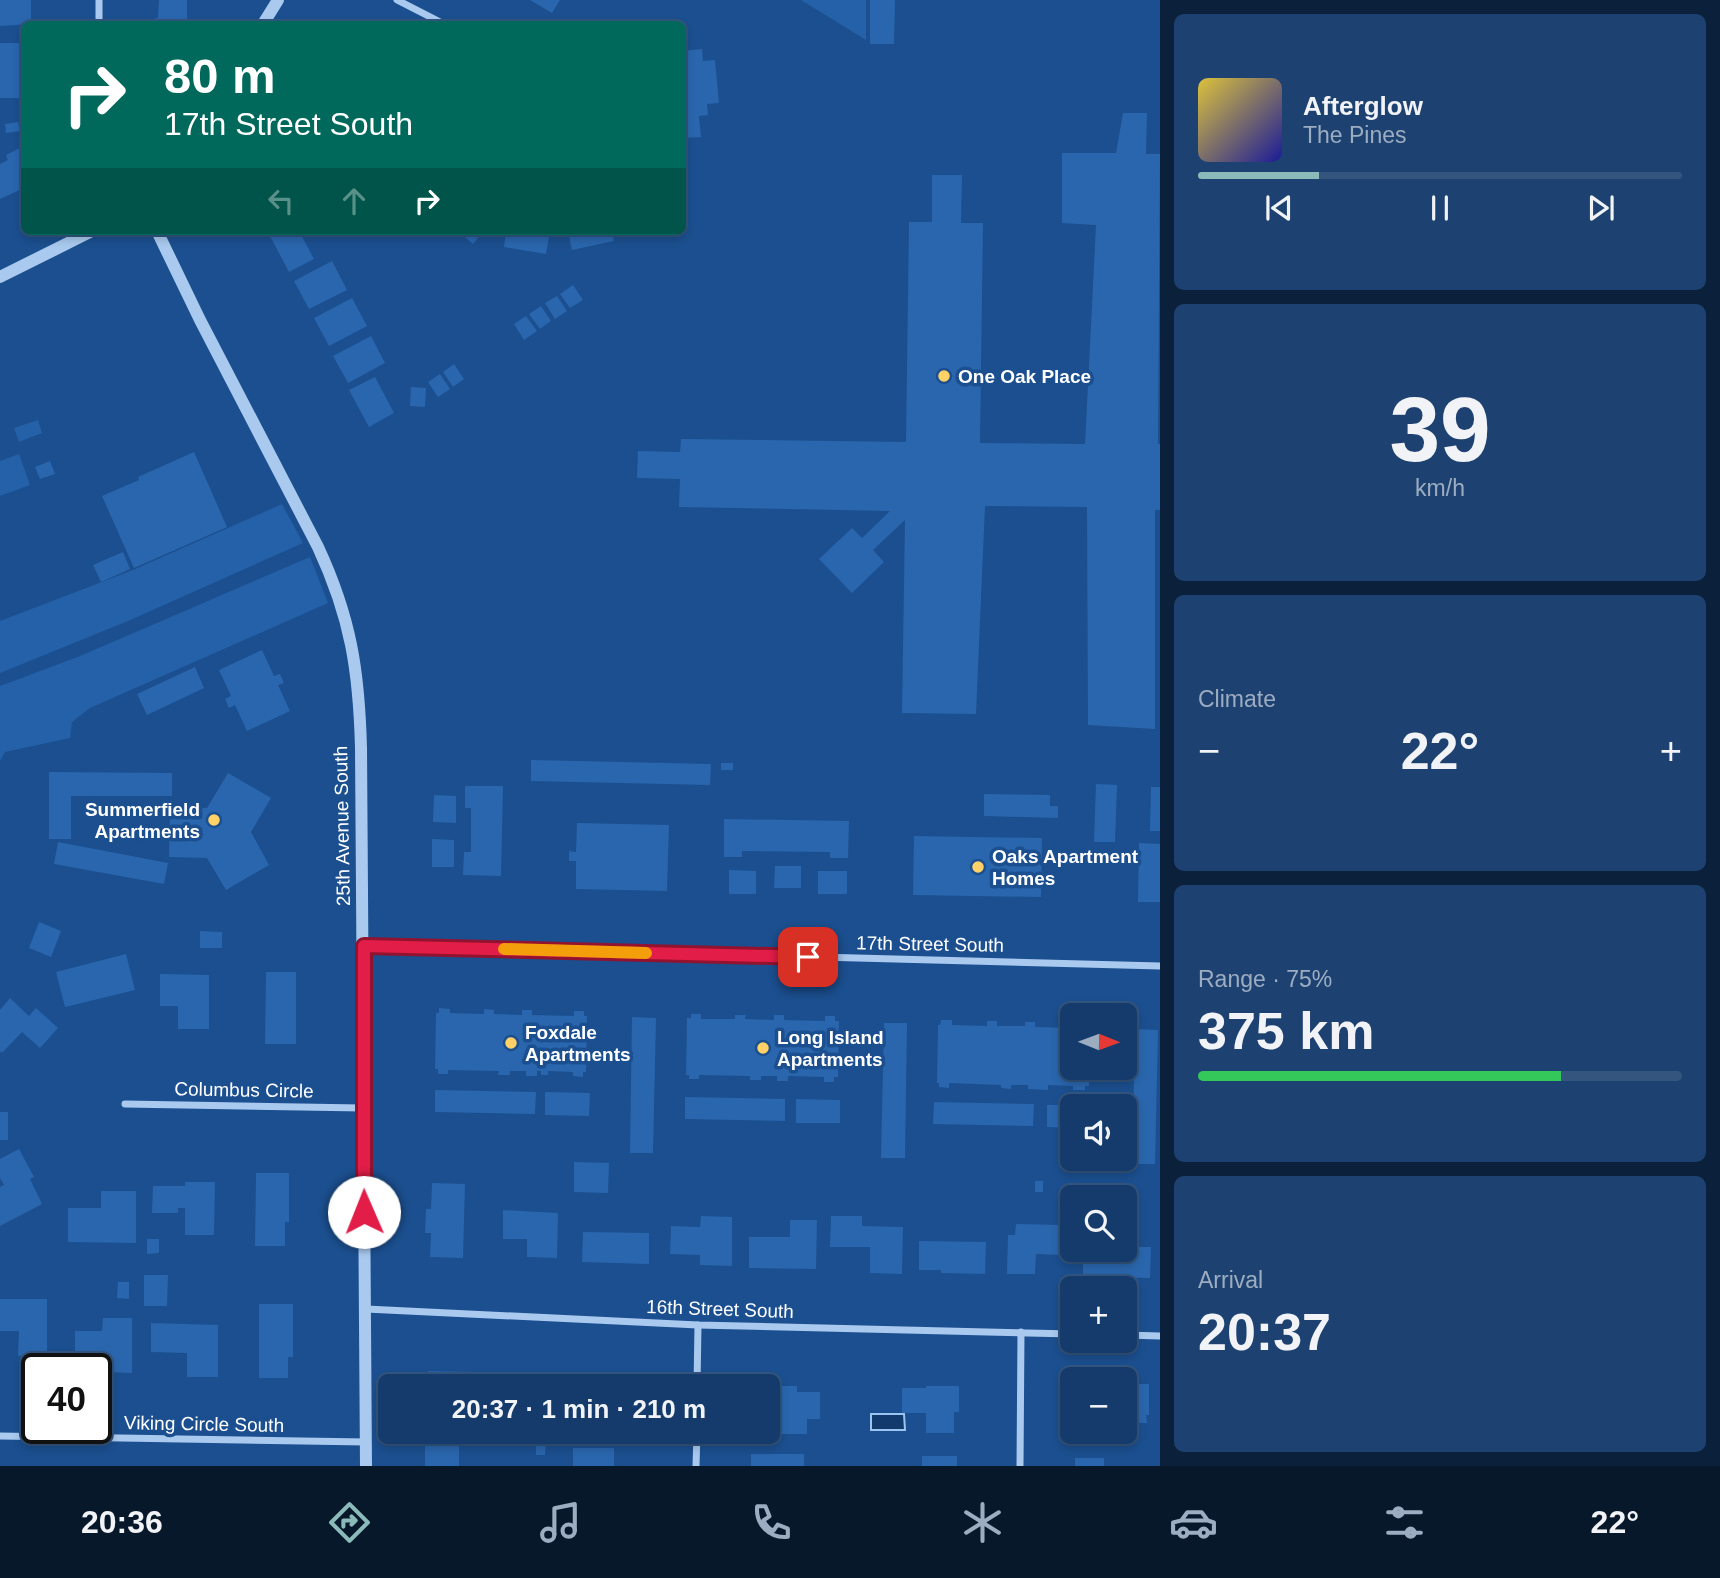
<!DOCTYPE html>
<meta charset="utf-8">
<style>
:root{--surface:#143b6b;--page:#1d4271;--text:#f1f3f6;--muted:#9dadc1;--line:#33557e;--accent:#8bbbb9}
body{margin:0;font-family:Helvetica,sans-serif;background:var(--page);color:var(--text);height:100vh;display:flex;flex-direction:column;font-size:26px;white-space:nowrap}
*{box-sizing:border-box;margin:0}
p{font-size:23px;color:var(--muted)}
.icon{flex:none;width:38px;height:38px;fill:none;stroke:currentColor;stroke-width:2;stroke-linecap:round;stroke-linejoin:round}
.map{position:relative;flex:1;overflow:hidden}
.details{display:flex;flex-direction:column;gap:14px;padding:14px;background:#0b203b;width:560px}
.details>*{flex:none}
.guide{position:absolute;left:21px;top:21px;width:665px;height:214px;border-radius:10px;box-shadow:0 4px 10px #0003,0 0 0 2px var(--line);background:#00695c;color:#fff;overflow:hidden}
.needle{width:46px;rotate:91deg}
.tools{position:absolute;left:1060px;top:1003px;display:grid;gap:14px}
.tools a{display:grid;place-items:center;width:77px;height:77px;border-radius:10px;background:var(--surface);box-shadow:0 4px 10px #0003,0 0 0 2px var(--line);font-size:35px}
.speed{position:absolute;left:21px;top:1353px;display:flex;gap:14px;font-size:35px;font-weight:700;text-align:center}
.speed>*{display:grid;place-content:center;width:91px;height:91px;border-radius:50%;background:var(--surface);box-shadow:0 4px 10px #0003,0 0 0 2px var(--line);line-height:1}
.speed .limit{border:4px solid #111;border-radius:10px;background:#fff;color:#111}
.pin{position:absolute;display:grid;place-items:center;width:60px;height:60px;color:#fff;margin:-30px;border-radius:14px;box-shadow:0 4px 10px #0006}
.me{position:absolute;width:77px;margin:-38px;rotate:359deg;stroke-linejoin:round;filter:drop-shadow(0 0 5px #0008)}
.turn{display:flex;align-items:center;gap:24px;height:147px;padding:0 28px;font-size:32px}
.turn .icon{width:91px;height:91px;stroke-width:2.5}
.turn b{display:block;font-size:49px;line-height:60px}
.lanes{display:flex;align-items:center;height:66px;padding:0 28px;background:#0003;justify-content:center;gap:35px;direction:ltr}
.lanes .off{opacity:.35}
.big{font-size:52px;font-weight:700;line-height:1.1}
.details .widget{flex:1;display:flex;flex-direction:column;justify-content:center;gap:10px;min-width:0;padding:0 24px;border-radius:10px;background:var(--page)}
.details .dial{align-items:center;gap:0}
.dial b{font-size:91px;line-height:1}
.song{display:flex;align-items:center;gap:21px}
.cover{width:84px;height:84px;border-radius:10px;background:linear-gradient(135deg,hsl(50 70% 55%),hsl(240 70% 35%))}
.played{height:7px;border-radius:4px;background:linear-gradient(90deg,var(--accent) 25%,var(--line) 25%)}
.keys{display:flex;justify-content:space-around;direction:ltr}
.heat{display:flex;justify-content:space-between;align-items:center;font-size:38px;direction:ltr}
.charge{height:10px;border-radius:5px;background:linear-gradient(90deg,#34c759 75%,var(--line) 0)}
.trip{position:absolute;left:378px;top:1374px;width:402px;height:70px;border-radius:10px;background:var(--surface);box-shadow:0 4px 10px #0003,0 0 0 2px var(--line);font-weight:700;line-height:70px;text-align:center}
.tab-bar{display:flex;height:112px;justify-content:space-around;align-items:center;background:#08182b;color:var(--muted)}
.tab-bar .icon{width:49px;height:49px}
.tab-bar .active{color:var(--accent)}
.tab-bar b{font-size:32px;color:var(--text)}
main{display:flex;flex:1;min-height:0}
.map>svg:first-child{display:block}
</style>
<main>
<div class="map">
<svg width="1160" height="1466" viewBox="0 0 1160 1466">
<rect width="100%" height="100%" fill="#1b4f8f"/>
<g fill="#2461a8">
<path d="M 801,0 L 866,0 L 866,40 Z"/>
<path d="M 38,420 L 42,433 L 19,442 L 14,428 Z"/>
<path d="M 19,454 L 30,485 L 0,496 L 0,461 Z"/>
<path d="M 282,504 L 303,543 L 128,621 L 0,673 L 0,621 L 133,570 Z"/>
<path d="M 310,557 L 328,603 L 90,708 L 72,722 L 70,738 L 5,752 L 0,761 L 0,686 L 80,656 Z"/>
</g>
<path fill="#123a6d" stroke="#9cc4f0" stroke-width="2" d="M 871,1414 L 904,1414 L 905,1430 L 871,1430 Z"/>
<g fill="#2a66ad">
<path d="M 0,0 L 31,0 L 31,24 L 0,26 Z"/>
<path d="M 159,0 L 187,0 L 187,24 L 155,24 L 155,18 L 158,18 Z"/>
<path d="M 530,0 L 560,0 L 552,13 Z"/>
<path d="M 870,0 L 895,0 L 894,44 L 870,44 Z"/>
<path d="M 0,43 L 24,43 L 22,98 L 0,98 Z"/>
<path d="M 702,49 L 703,61 L 715,60 L 719,103 L 707,104 L 708,115 L 699,116 L 701,137 L 682,138 L 682,51 Z"/>
<path d="M 1123,113 L 1147,113 L 1146,154 L 1160,154 L 1158,444 L 1160,444 L 1160,510 L 1155,510 L 1155,729 L 1088,725 L 1087,507 L 985,506 L 976,714 L 902,713 L 905,520 L 873,550 L 884,562 L 852,593 L 819,559 L 852,528 L 862,538 L 890,511 L 679,507 L 680,479 L 637,478 L 638,451 L 680,452 L 681,439 L 906,442 L 909,222 L 932,222 L 932,175 L 962,175 L 961,223 L 983,223 L 980,443 L 1085,444 L 1096,225 L 1062,223 L 1062,153 L 1116,153 Z"/>
<path d="M 18,122 L 20,131 L 6,133 L 5,124 Z"/>
<path d="M 24,146 L 24,181 L 22,182 L 24,188 L 0,199 L 0,164 L 8,160 L 6,155 Z"/>
<path d="M 279,231 L 299,231 L 314,259 L 289,272 L 270,236 Z"/>
<path d="M 458,231 L 484,231 L 473,244 Z"/>
<path d="M 506,231 L 550,231 L 546,254 L 504,247 Z"/>
<path d="M 568,231 L 612,231 L 614,241 L 572,250 Z"/>
<path d="M 332,261 L 347,290 L 309,309 L 294,281 Z"/>
<path d="M 573,285 L 583,300 L 570,308 L 560,294 Z"/>
<path d="M 557,296 L 567,311 L 555,319 L 545,303 Z"/>
<path d="M 352,298 L 367,326 L 329,346 L 314,318 Z"/>
<path d="M 541,306 L 551,321 L 540,329 L 529,314 Z"/>
<path d="M 526,316 L 537,331 L 524,340 L 514,324 Z"/>
<path d="M 371,336 L 385,363 L 348,383 L 333,356 Z"/>
<path d="M 454,364 L 464,379 L 453,387 L 443,372 Z"/>
<path d="M 440,374 L 450,389 L 438,397 L 428,382 Z"/>
<path d="M 375,377 L 394,413 L 369,427 L 349,390 Z"/>
<path d="M 411,387 L 426,388 L 425,407 L 410,406 Z"/>
<path d="M 194,452 L 227,527 L 134,568 L 102,496 L 139,480 L 138,477 Z"/>
<path d="M 50,461 L 55,474 L 40,479 L 35,467 Z"/>
<path d="M 123,552 L 130,569 L 101,582 L 93,565 Z"/>
<path d="M 262,650 L 274,676 L 280,674 L 284,683 L 278,685 L 290,711 L 247,731 L 235,705 L 229,708 L 225,699 L 231,696 L 219,670 Z"/>
<path d="M 195,667 L 204,688 L 147,715 L 137,694 Z"/>
<path d="M 531,760 L 711,764 L 710,785 L 531,781 Z"/>
<rect x="721" y="763" width="12" height="7"/>
<path d="M 49,772 L 172,773 L 172,796 L 71,796 L 71,839 L 49,839 Z"/>
<path d="M 228,773 L 271,798 L 251,832 L 269,865 L 226,890 L 207,858 L 169,857 L 170,807 L 207,808 Z"/>
<path d="M 1096,784 L 1117,785 L 1115,842 L 1094,842 Z"/>
<path d="M 465,786 L 503,786 L 501,876 L 463,875 L 464,852 L 471,852 L 471,808 L 465,808 Z"/>
<path d="M 1151,787 L 1160,787 L 1160,831 L 1150,831 Z"/>
<path d="M 984,794 L 1050,795 L 1050,806 L 1058,806 L 1058,818 L 984,816 Z"/>
<path d="M 434,795 L 456,796 L 456,823 L 433,822 Z"/>
<path d="M 724,819 L 849,821 L 848,858 L 830,858 L 830,852 L 742,851 L 742,857 L 724,857 Z"/>
<path d="M 577,823 L 669,825 L 667,891 L 576,889 L 576,861 L 569,861 L 569,851 L 576,852 Z"/>
<path d="M 914,836 L 1042,838 L 1041,897 L 913,895 Z"/>
<path d="M 432,839 L 454,840 L 454,867 L 432,867 Z"/>
<path d="M 58,842 L 168,863 L 164,884 L 54,864 Z"/>
<path d="M 1139,843 L 1160,844 L 1160,902 L 1138,902 Z"/>
<path d="M 775,866 L 801,866 L 801,888 L 774,888 Z"/>
<path d="M 729,870 L 756,871 L 756,894 L 729,894 Z"/>
<rect x="818" y="871" width="29" height="23"/>
<path d="M 39,922 L 61,931 L 51,957 L 29,948 Z"/>
<path d="M 200,931 L 222,932 L 222,948 L 200,948 Z"/>
<path d="M 126,954 L 135,990 L 65,1007 L 56,972 Z"/>
<path d="M 266,972 L 296,972 L 296,1044 L 265,1044 Z"/>
<path d="M 160,974 L 209,975 L 209,1029 L 178,1029 L 178,1006 L 160,1006 Z"/>
<path d="M 10,998 L 29,1016 L 36,1008 L 58,1028 L 40,1048 L 22,1032 L 2,1053 L 0,1051 L 0,1010 Z"/>
<path d="M 439,1008 L 450,1009 L 450,1013 L 484,1014 L 484,1009 L 494,1010 L 494,1014 L 522,1015 L 522,1010 L 532,1010 L 532,1015 L 574,1016 L 574,1011 L 584,1011 L 584,1016 L 587,1016 L 586,1072 L 583,1072 L 583,1077 L 573,1076 L 573,1072 L 548,1071 L 548,1075 L 541,1075 L 541,1071 L 537,1071 L 537,1076 L 526,1076 L 526,1071 L 510,1071 L 510,1075 L 498,1075 L 499,1071 L 448,1070 L 448,1074 L 438,1074 L 438,1069 L 435,1069 L 436,1013 L 439,1013 Z"/>
<path d="M 691,1014 L 701,1014 L 701,1019 L 735,1019 L 735,1015 L 746,1015 L 745,1019 L 774,1020 L 774,1015 L 784,1015 L 784,1020 L 825,1021 L 825,1016 L 835,1016 L 835,1021 L 839,1021 L 838,1077 L 834,1077 L 834,1082 L 824,1082 L 824,1077 L 788,1076 L 788,1081 L 777,1081 L 777,1076 L 761,1076 L 761,1080 L 750,1080 L 750,1076 L 699,1075 L 699,1079 L 689,1079 L 689,1075 L 686,1075 L 687,1018 L 691,1018 Z"/>
<path d="M 632,1017 L 656,1018 L 653,1153 L 630,1153 Z"/>
<path d="M 941,1020 L 952,1020 L 952,1025 L 987,1026 L 987,1021 L 997,1021 L 997,1026 L 1025,1026 L 1025,1022 L 1035,1022 L 1035,1027 L 1073,1028 L 1073,1068 L 1089,1068 L 1089,1086 L 1085,1086 L 1085,1090 L 1073,1090 L 1073,1086 L 1048,1085 L 1048,1090 L 1028,1089 L 1028,1085 L 1011,1085 L 1011,1089 L 1001,1088 L 1001,1085 L 949,1083 L 949,1088 L 939,1087 L 939,1083 L 937,1083 L 938,1025 L 940,1025 Z"/>
<path d="M 884,1023 L 907,1023 L 905,1158 L 881,1158 Z"/>
<path d="M 1135,1029 L 1158,1030 L 1155,1164 L 1132,1164 Z"/>
<path d="M 435,1090 L 536,1092 L 535,1114 L 435,1112 Z"/>
<path d="M 545,1092 L 590,1093 L 589,1116 L 545,1115 Z"/>
<path d="M 685,1097 L 785,1099 L 785,1121 L 685,1119 Z"/>
<path d="M 796,1099 L 840,1100 L 840,1123 L 796,1123 Z"/>
<path d="M 934,1102 L 1034,1104 L 1033,1126 L 933,1124 Z"/>
<path d="M 1047,1105 L 1073,1105 L 1073,1128 L 1047,1127 Z"/>
<rect x="0" y="1112" width="8" height="28"/>
<path d="M 19,1149 L 34,1177 L 30,1179 L 42,1204 L 0,1226 L 0,1187 L 4,1185 L 0,1178 L 0,1159 Z"/>
<path d="M 574,1162 L 609,1163 L 608,1193 L 574,1192 Z"/>
<path d="M 256,1173 L 289,1173 L 289,1222 L 285,1222 L 285,1246 L 255,1246 Z"/>
<rect x="1035" y="1181" width="8" height="11"/>
<path d="M 185,1182 L 215,1182 L 214,1235 L 185,1235 L 185,1208 L 178,1208 L 178,1213 L 152,1213 L 153,1186 L 185,1186 Z"/>
<path d="M 432,1183 L 465,1184 L 463,1258 L 430,1257 L 431,1233 L 425,1233 L 426,1209 L 431,1209 Z"/>
<path d="M 101,1191 L 136,1191 L 136,1243 L 68,1242 L 68,1208 L 101,1208 Z"/>
<path d="M 503,1210 L 558,1213 L 557,1258 L 527,1257 L 527,1239 L 503,1239 Z"/>
<path d="M 701,1216 L 732,1217 L 732,1266 L 700,1265 L 700,1255 L 670,1254 L 671,1226 L 700,1227 Z"/>
<path d="M 831,1216 L 862,1216 L 862,1226 L 903,1227 L 902,1274 L 870,1273 L 870,1247 L 830,1247 Z"/>
<path d="M 790,1220 L 817,1220 L 816,1269 L 749,1268 L 749,1237 L 790,1237 Z"/>
<path d="M 1016,1224 L 1063,1225 L 1062,1255 L 1036,1254 L 1035,1274 L 1007,1274 L 1008,1235 L 1015,1235 Z"/>
<path d="M 583,1232 L 649,1233 L 649,1264 L 582,1262 Z"/>
<path d="M 147,1239 L 159,1239 L 159,1253 L 147,1254 Z"/>
<path d="M 919,1241 L 986,1242 L 985,1274 L 941,1273 L 941,1270 L 919,1270 Z"/>
<path d="M 1125,1247 L 1151,1247 L 1150,1278 L 1083,1277 L 1083,1250 L 1125,1250 Z"/>
<path d="M 144,1275 L 168,1275 L 167,1306 L 144,1306 Z"/>
<path d="M 118,1282 L 129,1282 L 129,1299 L 117,1298 Z"/>
<path d="M 0,1299 L 47,1299 L 47,1356 L 18,1356 L 19,1331 L 0,1331 Z"/>
<path d="M 259,1304 L 293,1304 L 293,1357 L 288,1357 L 288,1378 L 259,1378 Z"/>
<path d="M 103,1318 L 132,1318 L 132,1373 L 102,1372 L 102,1362 L 75,1362 L 75,1331 L 102,1331 Z"/>
<path d="M 151,1323 L 218,1325 L 218,1377 L 187,1377 L 187,1353 L 151,1352 Z"/>
<path d="M 428,1371 L 475,1372 L 475,1376 L 511,1377 L 511,1386 L 427,1386 Z"/>
<path d="M 585,1377 L 610,1377 L 610,1381 L 633,1381 L 634,1386 L 560,1386 L 560,1382 L 585,1382 Z"/>
<path d="M 1125,1384 L 1149,1384 L 1149,1415 L 1146,1415 L 1147,1423 L 1131,1423 L 1131,1415 L 1129,1415 L 1129,1445 L 1096,1445 L 1096,1432 L 1125,1432 Z"/>
<path d="M 768,1386 L 797,1386 L 797,1392 L 820,1392 L 820,1419 L 807,1419 L 807,1434 L 774,1434 L 774,1419 L 768,1419 Z"/>
<path d="M 926,1386 L 959,1386 L 959,1412 L 954,1412 L 954,1433 L 926,1433 L 926,1413 L 902,1413 L 902,1388 L 926,1388 Z"/>
<path d="M 536,1441 L 546,1441 L 545,1455 L 536,1455 Z"/>
<rect x="425" y="1443" width="34" height="23"/>
<rect x="573" y="1448" width="41" height="18"/>
<rect x="751" y="1454" width="53" height="12"/>
<rect x="922" y="1456" width="35" height="10"/>
<rect x="1075" y="1458" width="29" height="8"/>
</g>
<g fill="none" stroke-linecap="round" stroke-linejoin="round">
<g stroke="#a9c9ee" stroke-width="7">
<path d="M 99,0 L 99,24"/>
<path d="M 397,0 L 444,24"/>
<path d="M 364,945 L 1160,966"/>
<path d="M 125,1104 L 362,1108"/>
<path d="M 366,1309 L 698,1325 L 1073,1334"/>
<path d="M 1125,1335 L 1160,1336"/>
<path d="M 697,1386 L 698,1325"/>
<path d="M 0,1436 L 366,1442"/>
<path d="M 696,1466 L 697,1432"/>
<path d="M 1020,1466 L 1021,1332"/>
</g>
<g stroke="#a9c9ee" stroke-width="12">
<path d="M 263,24 L 278,0"/>
<path d="M 157,231 L 200,320 L 318,547 C 351,618 359,671 361,748 L 366,1466"/>
<path d="M 0,277 L 92,231"/>
</g>
</g>
<g fill="none" stroke-linecap="round" stroke-linejoin="round">
<g stroke="#92132f" stroke-width="18">
<path id="route" d="M 364,1212 L 364,946 L 808,957"/>
</g>
<use href="#route" stroke="#e11d48" stroke-width="12"/>
<path stroke="#f59e0b" stroke-width="12" d="M 504,949 L 646,953"/>
</g>
<g fill="#ffd166" stroke="#1b4f8f" stroke-width="2.5">
<circle cx="944" cy="376" r="7"/>
<circle cx="214" cy="820" r="7"/>
<circle cx="978" cy="867" r="7"/>
<circle cx="511" cy="1043" r="7"/>
<circle cx="763" cy="1048" r="7"/>
</g>
<g text-anchor="middle" dominant-baseline="central" stroke-width="7" stroke-linejoin="round" paint-order="stroke">
<g font-size="19" font-weight="bold" fill="#fff" stroke="#1b4f8f" text-anchor="start">
<text x="958" y="376">One Oak Place</text>
<text x="200" y="809" text-anchor="end">Summerfield<tspan x="200" dy="22">Apartments</tspan></text>
<text x="992" y="856">Oaks Apartment<tspan x="992" dy="22">Homes</tspan></text>
<text x="525" y="1032">Foxdale<tspan x="525" dy="22">Apartments</tspan></text>
<text x="777" y="1037">Long Island<tspan x="777" dy="22">Apartments</tspan></text>
</g>
<g font-size="19" fill="#fff" stroke="#1b4f8f">
<text transform="translate(342 826) rotate(-91)">25th Avenue South</text>
<text transform="translate(930 944) rotate(1)">17th Street South</text>
<text transform="translate(244 1090) rotate(1)">Columbus Circle</text>
<text transform="translate(720 1309) rotate(2)">16th Street South</text>
<text transform="translate(204 1424) rotate(1)">Viking Circle South</text>
</g>
</g>
</svg>
<div class="tools">
<a><svg class="needle" viewBox="-14 -14 28 28"><path d="M0-13l5 13h-10z" fill="#e53935"/><path d="M0 13l5-13h-10z" fill="#9dadc1"/></svg></a>
<a><svg class="icon" aria-label="sound" viewBox="0 0 24 24"><path d="M4 9h4l5-4v14l-5-4H4zM17 9q2 3 0 6"/></svg></a>
<a><svg class="icon" aria-label="search" viewBox="0 0 24 24"><circle cx="10" cy="10" r="6"/><path d="M15 15l6 6"/></svg></a>
<a>+</a>
<a>−</a>
</div>
<div class="speed"><div class="limit">40</div></div>
<div class="pin" style="left:808px;top:957px;background:#d93025"><svg class="icon" aria-label="arrive" viewBox="0 0 24 24"><path d="M6 21V4h12l-3 4 3 4H6"/></svg></div>
<svg class="me" style="left:364px;top:1212px" viewBox="-20 -20 40 40"><circle r="19" fill="#fff"/><path d="M0-13L10 11 0 6-10 11z" fill="#e11d48"/></svg>
<div class="trip">20:37 · 1 min · 210 m</div>
<div class="guide">
<div class="turn"><svg class="icon" aria-label="right" viewBox="0 0 24 24"><path d="M7 20v-9h11M14 6l5 5-5 5"/></svg><div><b>80 m</b>17th Street South</div></div>
<div class="lanes"><svg class="icon off" aria-label="left" viewBox="0 0 24 24"><path d="M17 20v-9H6M10 6l-5 5 5 5"/></svg><svg class="icon off" aria-label="ahead" viewBox="0 0 24 24"><path d="M12 20V5M6 11l6-6 6 6"/></svg><svg class="icon" aria-label="right" viewBox="0 0 24 24"><path d="M7 20v-9h11M14 6l5 5-5 5"/></svg></div>
</div>
</div>
<section class="details">
<div class="widget">
<div class="song"><i class="cover"></i><div><b>Afterglow</b><p>The Pines</p></div></div>
<div class="played"></div>
<div class="keys"><svg class="icon" aria-label="previous" viewBox="0 0 24 24"><path d="M18 5L8 12l10 7zM5 5v14"/></svg><svg class="icon" aria-label="pause" viewBox="0 0 24 24"><path d="M8 5v14M16 5v14"/></svg><svg class="icon" aria-label="next" viewBox="0 0 24 24"><path d="M6 5l10 7-10 7zM19 5v14"/></svg></div>
</div>
<div class="widget dial"><b>39</b><p>km/h</p></div>
<div class="widget"><p>Climate</p>
<div class="heat"><a>−</a><b class="big">22°</b><a>+</a></div>
</div>
<div class="widget"><p>Range · 75%</p><b class="big">375 km</b><div class="charge"></div></div>
<div class="widget"><p>Arrival</p><b class="big">20:37</b></div>
</section>
</main>
<nav class="tab-bar">
<b>20:36</b>
<svg class="icon active" aria-label="directions" viewBox="0 0 24 24"><path d="M12 3l9 9-9 9-9-9zM9 14v-3h6M13 9l2 2-2 2"/></svg>
<svg class="icon" aria-label="music" viewBox="0 0 24 24"><path d="M9 18V5l10-2v13"/><circle cx="6" cy="18" r="3"/><circle cx="16" cy="16" r="3"/></svg>
<svg class="icon" aria-label="phone" viewBox="0 0 24 24"><path d="M5 4h4l2 5-3 2q2 4 5 5l2-3 5 2v4C11 20 4 13 5 4z"/></svg>
<svg class="icon" aria-label="climate" viewBox="0 0 24 24"><path d="M12 3v18M4 7l16 10M4 17L20 7"/></svg>
<svg class="icon" aria-label="car" viewBox="0 0 24 24"><path d="M5 17H2v-5l4-1 3-4h7l3 4 3 1v5h-3M9 17h6M6 11h13"/><circle cx="7" cy="17" r="2"/><circle cx="17" cy="17" r="2"/></svg>
<svg class="icon" aria-label="filters" viewBox="0 0 24 24"><path d="M4 7h16M4 17h16"/><circle cx="9" cy="7" r="2"/><circle cx="15" cy="17" r="2"/></svg>
<b>22°</b>
</nav>
